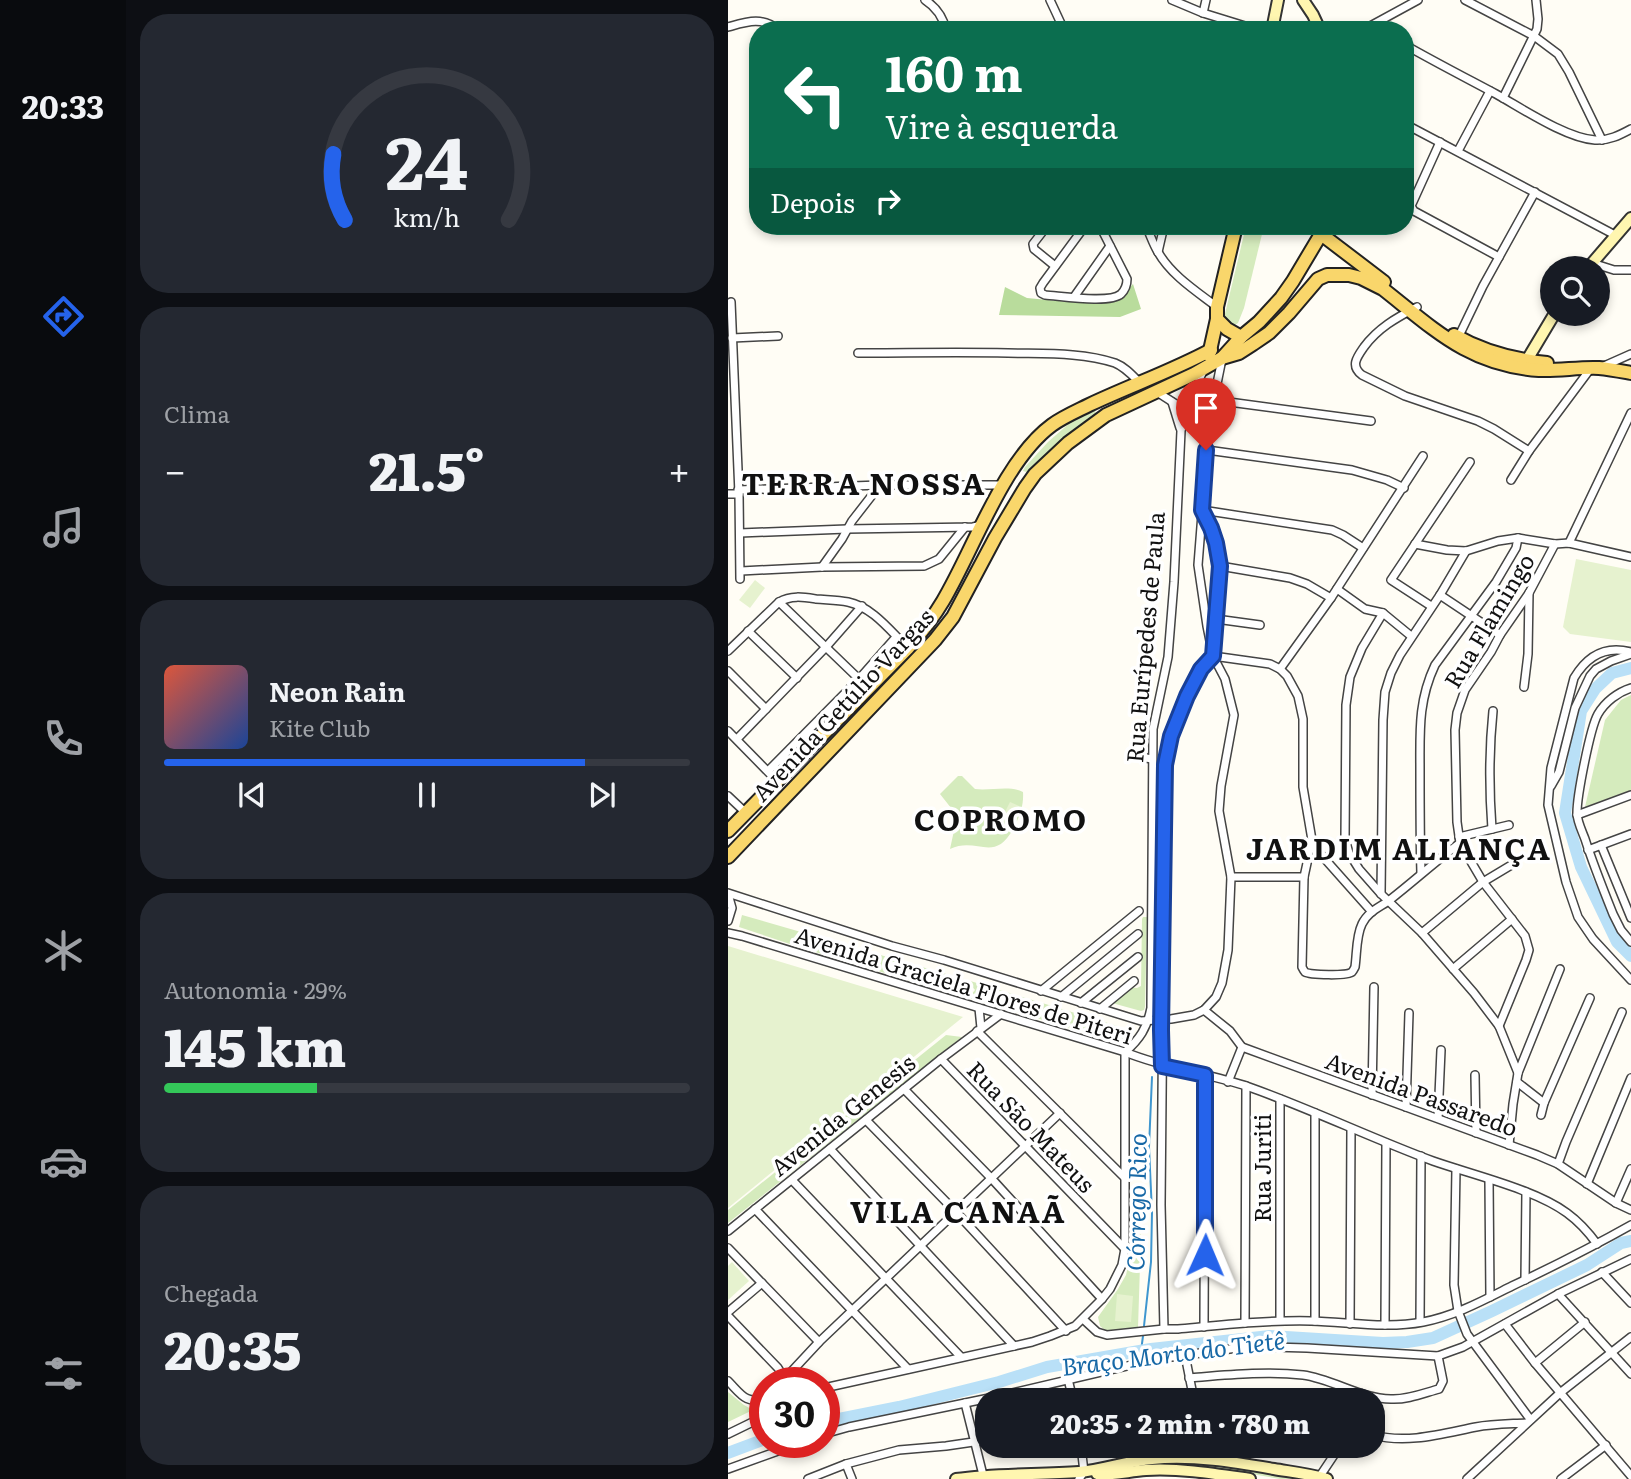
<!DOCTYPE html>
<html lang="pt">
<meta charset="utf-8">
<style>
:root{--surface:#171b24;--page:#242831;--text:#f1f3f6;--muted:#9ea1a6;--line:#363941;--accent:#2563eb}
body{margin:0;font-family:Literata,serif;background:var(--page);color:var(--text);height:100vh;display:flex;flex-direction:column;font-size:26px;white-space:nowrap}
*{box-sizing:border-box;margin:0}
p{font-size:23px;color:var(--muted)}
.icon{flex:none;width:38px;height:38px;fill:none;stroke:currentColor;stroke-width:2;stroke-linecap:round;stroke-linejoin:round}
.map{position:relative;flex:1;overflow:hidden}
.sheet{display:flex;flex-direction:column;gap:14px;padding:14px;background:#0d0f14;width:602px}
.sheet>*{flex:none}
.banner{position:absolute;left:21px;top:21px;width:665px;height:214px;border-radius:28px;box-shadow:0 4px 10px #0003;background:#0b6e4f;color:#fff;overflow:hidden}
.controls{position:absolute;left:812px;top:256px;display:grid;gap:14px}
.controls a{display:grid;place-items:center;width:70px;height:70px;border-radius:50%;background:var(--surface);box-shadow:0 4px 10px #0003;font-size:35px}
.speed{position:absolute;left:21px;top:1367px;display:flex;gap:14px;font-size:35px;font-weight:700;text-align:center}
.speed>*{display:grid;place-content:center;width:91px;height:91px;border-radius:50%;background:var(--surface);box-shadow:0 4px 10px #0003;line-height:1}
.speed .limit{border:10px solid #d22;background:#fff;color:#111}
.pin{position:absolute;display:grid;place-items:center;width:60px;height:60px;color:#fff;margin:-72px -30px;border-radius:50% 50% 50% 0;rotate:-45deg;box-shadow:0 0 7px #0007}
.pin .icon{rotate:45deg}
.me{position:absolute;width:77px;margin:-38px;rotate:1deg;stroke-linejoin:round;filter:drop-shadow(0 0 5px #0008)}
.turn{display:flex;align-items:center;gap:24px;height:147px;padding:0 21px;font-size:32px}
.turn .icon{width:91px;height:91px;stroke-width:2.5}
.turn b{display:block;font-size:49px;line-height:60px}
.then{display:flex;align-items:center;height:66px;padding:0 21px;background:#0003;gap:14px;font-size:26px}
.big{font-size:52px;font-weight:800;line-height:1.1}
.sheet .card{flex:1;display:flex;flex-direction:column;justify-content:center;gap:10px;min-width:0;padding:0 24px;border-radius:28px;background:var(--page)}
.sheet .dial{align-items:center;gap:0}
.dial svg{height:182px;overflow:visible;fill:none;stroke:var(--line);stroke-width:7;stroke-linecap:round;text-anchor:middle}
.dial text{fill:var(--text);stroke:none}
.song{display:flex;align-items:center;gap:21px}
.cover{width:84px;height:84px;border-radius:10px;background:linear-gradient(135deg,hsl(10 70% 55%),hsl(220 70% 35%))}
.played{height:7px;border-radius:4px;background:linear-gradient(90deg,var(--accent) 80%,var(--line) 80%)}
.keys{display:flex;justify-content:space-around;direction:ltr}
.heat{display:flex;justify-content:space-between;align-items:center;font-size:38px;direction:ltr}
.charge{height:10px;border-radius:5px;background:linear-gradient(90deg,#34c759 29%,var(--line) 0)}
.trip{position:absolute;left:247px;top:1388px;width:410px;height:70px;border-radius:28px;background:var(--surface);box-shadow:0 4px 10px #0003;font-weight:800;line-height:70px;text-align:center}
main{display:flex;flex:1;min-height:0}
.menu{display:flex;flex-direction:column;width:126px;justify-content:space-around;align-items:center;background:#090b0e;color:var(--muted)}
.menu .icon{width:49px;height:49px}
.menu .current{color:var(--accent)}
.menu b{font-size:32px;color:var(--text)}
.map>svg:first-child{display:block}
</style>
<main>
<nav class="menu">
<b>20:33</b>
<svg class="icon current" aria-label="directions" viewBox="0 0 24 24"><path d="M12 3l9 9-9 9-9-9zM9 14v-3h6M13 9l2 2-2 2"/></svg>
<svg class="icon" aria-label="music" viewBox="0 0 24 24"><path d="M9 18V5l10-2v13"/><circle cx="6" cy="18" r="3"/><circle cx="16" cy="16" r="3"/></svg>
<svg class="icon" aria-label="phone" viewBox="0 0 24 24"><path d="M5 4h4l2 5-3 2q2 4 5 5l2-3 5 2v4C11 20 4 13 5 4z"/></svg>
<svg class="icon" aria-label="climate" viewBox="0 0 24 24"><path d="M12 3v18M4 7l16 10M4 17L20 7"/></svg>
<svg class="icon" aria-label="car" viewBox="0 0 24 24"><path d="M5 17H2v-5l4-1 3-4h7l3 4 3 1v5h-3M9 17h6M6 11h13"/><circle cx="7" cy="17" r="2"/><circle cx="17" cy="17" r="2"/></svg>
<svg class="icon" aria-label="filters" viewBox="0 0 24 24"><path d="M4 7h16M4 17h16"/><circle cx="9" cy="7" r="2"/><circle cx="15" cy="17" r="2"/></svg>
</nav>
<section class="sheet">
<div class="card dial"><svg viewBox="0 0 100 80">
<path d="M14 69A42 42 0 1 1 86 69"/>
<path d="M14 69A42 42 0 0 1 9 40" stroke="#2563eb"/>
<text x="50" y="56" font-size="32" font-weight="700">24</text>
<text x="50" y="72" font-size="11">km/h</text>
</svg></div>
<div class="card"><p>Clima</p>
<div class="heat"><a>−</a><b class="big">21.5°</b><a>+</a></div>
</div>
<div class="card">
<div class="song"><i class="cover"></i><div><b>Neon Rain</b><p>Kite Club</p></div></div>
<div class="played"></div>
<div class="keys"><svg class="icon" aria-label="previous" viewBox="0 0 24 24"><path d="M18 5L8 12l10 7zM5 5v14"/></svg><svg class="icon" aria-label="pause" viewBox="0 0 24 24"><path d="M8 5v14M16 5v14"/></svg><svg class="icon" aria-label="next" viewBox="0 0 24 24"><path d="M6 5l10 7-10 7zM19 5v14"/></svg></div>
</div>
<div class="card"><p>Autonomia · 29%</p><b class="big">145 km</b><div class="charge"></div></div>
<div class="card"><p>Chegada</p><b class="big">20:35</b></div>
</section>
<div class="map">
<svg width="903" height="1479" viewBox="0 0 903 1479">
<rect width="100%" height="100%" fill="#fffdf5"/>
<g fill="#d5ebbd">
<path d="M 518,226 L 536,226 L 516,308 L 510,323 L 504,327 L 496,318 Z"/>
<path d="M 367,411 L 369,416 L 336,437 L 302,473 L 295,471 L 297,467 L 320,442 L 344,421 Z"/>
<path d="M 903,695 L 903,790 L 857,807 L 877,720 L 893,700 Z"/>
<path d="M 230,776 L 234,776 L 247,789 C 262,791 282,785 295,792 C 296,806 291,818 285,829 C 266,864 249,836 222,849 L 227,826 L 227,813 L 212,794 Z"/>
<path d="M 14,915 L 239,980 L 406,1031 L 397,1044 L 240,998 L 247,990 L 239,980 L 233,986 L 233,996 L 74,948 L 11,927 Z"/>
<path d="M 415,917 L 419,917 L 417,1007 L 416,1010 L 413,1011 L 384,1003 L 402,987 L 409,988 L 413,986 L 414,919 Z"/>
<path d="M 218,1035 L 234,1037 L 0,1223 L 0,1210 Z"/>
<path d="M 413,1234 L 410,1328 L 378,1331 L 372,1326 L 370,1317 L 390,1289 L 398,1275 L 407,1236 Z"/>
<path d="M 0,1392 L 16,1405 L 25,1410 L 0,1422 Z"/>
<path d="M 429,1461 L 502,1466 L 577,1479 L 552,1479 L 501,1470 L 428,1465 Z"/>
</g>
<path fill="#b9dc9c" d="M 405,284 L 413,309 L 392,317 L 271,315 L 277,287 L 299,298 L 341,302 L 390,300 Z"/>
<g fill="#e6f2cf">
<path d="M 848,559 L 903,570 L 903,642 L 842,634 L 835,627 Z"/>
<path d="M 27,580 L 37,588 L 22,608 L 11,600 Z"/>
<path d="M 282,802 L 291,806 L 284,822 L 274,818 Z"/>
<path d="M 0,946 L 235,1017 L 0,1208 Z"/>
<path d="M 4,1262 L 21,1281 L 0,1300 L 0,1266 Z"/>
<path d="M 389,1294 L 405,1296 L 403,1322 L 387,1321 Z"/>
</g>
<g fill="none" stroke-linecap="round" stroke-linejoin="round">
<g stroke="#3f96cf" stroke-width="2">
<path d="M 416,1326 L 423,1262 L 424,1213 L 421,1147 L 424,1077"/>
<path d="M 413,1351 L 415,1336"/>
</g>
<g stroke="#b9e0f7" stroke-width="12">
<path d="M 903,668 L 884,673 L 867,689 L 853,711 L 837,813 L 853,867 L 889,942 L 903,956"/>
<path d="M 96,1422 L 171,1407 L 271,1382 L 319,1367 L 423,1349 L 542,1336 L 655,1343 L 679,1342 L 705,1338 L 764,1311 L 859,1265 L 893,1243 L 903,1241"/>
<path d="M 0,1453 L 37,1439"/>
</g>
<g stroke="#444" stroke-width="10">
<g id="street">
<path d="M 197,0 C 208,7 215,17 218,30"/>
<path d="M 322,0 L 336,30"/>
<path d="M 444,0 L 475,13 L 530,30"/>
<path d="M 737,0 L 806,36 L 830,54 L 841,72 L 874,140"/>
<path d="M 475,13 L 478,0"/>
<path d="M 0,27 C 18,22 35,16 50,30"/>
<path d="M 635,30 L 690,0"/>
<path d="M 677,45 C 707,62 738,78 768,94 C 795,109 838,138 867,140 C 880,141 892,135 903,129"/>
<path d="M 775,98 L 809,29 L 810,19 L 808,0"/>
<path d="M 677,124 L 887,235"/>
<path d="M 712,142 L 683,206 L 686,211 L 771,257"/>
<path d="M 730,151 L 762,91"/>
<path d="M 319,226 L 305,244 L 306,249 L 327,266"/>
<path d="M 357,226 L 315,283 L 312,288 L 313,293 L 317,295 C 333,296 382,304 393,294 C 398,289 399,285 399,279 L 372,226"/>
<path d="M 418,226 C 422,234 425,244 430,252 C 443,275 468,291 489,307"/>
<path d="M 430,252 L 436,226"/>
<path d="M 864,263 L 886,270 L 903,270"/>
<path d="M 346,297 L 382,246"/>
<path d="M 3,302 L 11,494 L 12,579"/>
<path d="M 689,307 C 668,318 650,328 636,347 C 629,357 622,366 634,375 L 677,396 L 750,421 L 766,429 L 801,451"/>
<path d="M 4,338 L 50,336"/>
<path d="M 729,340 L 755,286 L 807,192"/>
<path d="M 130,353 C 180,353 230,352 280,353 C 315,354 354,352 387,363 C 397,367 404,375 412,383"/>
<path d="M 876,366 L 903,354"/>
<path d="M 429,392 L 454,408 L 482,418"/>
<path d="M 486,400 L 643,421"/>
<path d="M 444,402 L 452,428"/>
<path d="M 479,450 L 624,470 L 659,480 L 676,488"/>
<path d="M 783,480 L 801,451 L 863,368"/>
<path d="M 10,490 L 152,485 L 275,485"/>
<path d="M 0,494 L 11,494"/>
<path d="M 474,510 L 604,530 L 615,535 L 635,548"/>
<path d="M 12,533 L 119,529 L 245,527 L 254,525"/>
<path d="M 841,543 L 903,413"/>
<path d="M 687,544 L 719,550 L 738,551 L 770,541 L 790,538 L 827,544 L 841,543 L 903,557"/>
<path d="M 492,566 L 562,578 L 579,584 L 603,598"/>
<path d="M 94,567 L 114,539 L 124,521 L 152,485"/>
<path d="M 13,571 L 94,567 L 196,566 L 211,559 L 237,527"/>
<path d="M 609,589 L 637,609 L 655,613 L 683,636"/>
<path d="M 712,595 L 772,635"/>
<path d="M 51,602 L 131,679"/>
<path d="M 703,606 L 663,580 L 742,462"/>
<path d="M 655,613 L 634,648 L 622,677 L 618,705 L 617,839 L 621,853 L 631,869 L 653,894 L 694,933 L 746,993 L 771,1026 L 790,1073"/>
<path d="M 488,619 L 532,625"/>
<path d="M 20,631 L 69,678"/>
<path d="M 0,651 L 51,602 C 63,595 75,597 88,599 C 99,600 110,600 120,602 C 145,607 163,632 180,648"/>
<path d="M 903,652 C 877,645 859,656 846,678 L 823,768 L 820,805 L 838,882 L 850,917 L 865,939 L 903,980"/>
<path d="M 485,656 L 542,664 L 552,669 L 559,676 L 570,696 L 575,719 L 575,787 L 584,840 L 576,877 L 574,967 C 575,969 576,971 577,972 C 582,975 620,976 624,972 C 625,971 626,969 627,967 C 629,953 628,936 634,924 C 640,911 653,907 663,899 C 686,881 708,861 732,843"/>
<path d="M 552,669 L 603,598 L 695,456"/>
<path d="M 0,671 L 38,709"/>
<path d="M 796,687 L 800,654 L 801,593"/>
<path d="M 903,688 C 890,692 877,702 870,714 C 862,728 849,796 849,813 C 849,821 854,831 857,839 C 865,864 875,889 885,914 L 893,930 L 903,942"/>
<path d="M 0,731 L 49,781"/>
<path d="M 9,739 L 98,647 L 134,606"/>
<path d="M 412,757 L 424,759"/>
<path d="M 40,771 L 131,679 L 168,637"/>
<path d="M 823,786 L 831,772 L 847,708 L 862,676 L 868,669 L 883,661 L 903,654"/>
<path d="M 0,796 L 18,813"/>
<path d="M 849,815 L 903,795"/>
<path d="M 764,829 C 761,789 761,750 765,711"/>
<path d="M 731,837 L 781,825"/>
<path d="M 873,845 L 903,918"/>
<path d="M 583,847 L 588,849 L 644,912"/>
<path d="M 860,850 L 903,834"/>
<path d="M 693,873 C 692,839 692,804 692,770 C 692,731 690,701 707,665 L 768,582 L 788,548 L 790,538"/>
<path d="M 503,877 L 576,877"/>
<path d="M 0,893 L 164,946 L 216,960 L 413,1021 L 443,1019 L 466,1015 L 476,1010 L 488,997 L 494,983 L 500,950 L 503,877 L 491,811 L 493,786 L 506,715 L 497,679 L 485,656 L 479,626 L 470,565 L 479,450 L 482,418 L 494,359"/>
<path d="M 653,894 L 655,720 L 657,692 L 663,673 L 672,655 L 712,595 L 738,551"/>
<path d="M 0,921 L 4,908 L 0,894"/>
<path d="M 0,933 L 14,936 L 397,1052 C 438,1069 480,1073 521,1087 C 583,1109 643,1138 705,1161 C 745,1175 806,1189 839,1213 C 850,1221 861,1233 869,1244"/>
<path d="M 694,933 L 755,882 L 785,864"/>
<path d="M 725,969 L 784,919"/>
<path d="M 313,991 L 411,911"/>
<path d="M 333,997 L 410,934"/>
<path d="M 353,1003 L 410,957"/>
<path d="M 251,1008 L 253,1028"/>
<path d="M 372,1009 L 406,981"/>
<path d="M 476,1010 L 502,1031 L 514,1047 L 809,1155 L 830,1164 L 888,1203 L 903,1210"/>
<path d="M 771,1026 L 798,960 L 801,950 L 797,936 L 755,882 L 732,843 L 729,822 L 727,730 L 729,713 L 737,690 L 763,652 L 772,635 L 801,593 L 827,544"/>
<path d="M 249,1031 L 398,1179"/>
<path d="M 213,1059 L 397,1249"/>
<path d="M 747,1075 L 748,1133"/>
<path d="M 500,1082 L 514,1047"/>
<path d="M 789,1082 L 816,1103"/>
<path d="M 176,1089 L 264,1179 L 374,1299"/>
<path d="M 644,1095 L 646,987"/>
<path d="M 552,1099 L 552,1320"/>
<path d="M 678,1107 L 681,1013"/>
<path d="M 813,1115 L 816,1103 L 862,998"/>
<path d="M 710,1118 L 713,1050"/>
<path d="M 138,1120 L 228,1212 L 338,1331"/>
<path d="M 781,1145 L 785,1104 L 790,1073 L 832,969"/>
<path d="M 102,1149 L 286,1346"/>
<path d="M 830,1164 L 838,1142 L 894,1012"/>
<path d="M 728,1169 L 726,1285 L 730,1311 L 739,1334 L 802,1419"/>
<path d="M 64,1180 L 233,1357"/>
<path d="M 761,1180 L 762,1297"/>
<path d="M 859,1184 L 903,1078"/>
<path d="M 888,1203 L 903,1169"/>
<path d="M 27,1209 L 180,1369"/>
<path d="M 0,1231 L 213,1059 L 273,1014"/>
<path d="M 0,1248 L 91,1342"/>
<path d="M 874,1272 L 903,1303"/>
<path d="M 797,1280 L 798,1192"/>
<path d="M 830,1294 L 903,1374"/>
<path d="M 0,1312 L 34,1283"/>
<path d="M 0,1316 L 50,1368 L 58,1381 L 64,1371 L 91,1342 L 332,1113"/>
<path d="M 355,1319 L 369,1332 L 379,1335 L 436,1329 L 450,1329 C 494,1325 539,1320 583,1321 C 621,1322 658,1329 695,1322 C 727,1316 756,1300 784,1286 C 824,1267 864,1247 903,1225"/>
<path d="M 587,1321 L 587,1113"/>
<path d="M 692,1322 L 693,1156"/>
<path d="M 517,1323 L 518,1086"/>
<path d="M 622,1324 L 623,1129"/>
<path d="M 777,1324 L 807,1363 L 903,1476"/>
<path d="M 657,1325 L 658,1143"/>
<path d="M 476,1327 L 477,1075"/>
<path d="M 436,1329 L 433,1205 L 437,777 C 439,742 452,707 469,676 C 473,668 482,661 485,654 C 488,645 487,631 488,622 C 492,579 496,552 475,512"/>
<path d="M 457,1355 L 466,1400"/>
<path d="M 807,1363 L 857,1322"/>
<path d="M 461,1378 C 499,1375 537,1371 575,1375 C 605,1379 633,1399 663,1399 C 679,1400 696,1393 711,1389 L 715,1381 L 710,1356"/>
<path d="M 340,1379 L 345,1400"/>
<path d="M 0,1381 C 13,1394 18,1405 37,1398"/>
<path d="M 96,1388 L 304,1342 L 322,1336 L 347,1326 L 374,1299 L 382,1289 L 394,1265 L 397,1249 L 397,1052 C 412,1039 419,1028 423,1008 L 425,729 L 440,657 L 446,582 L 453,431 L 458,410 L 475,371"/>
<path d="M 237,1403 L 255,1475"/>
<path d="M 0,1434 L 37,1416"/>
<path d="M 96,1434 L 121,1427 L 271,1396 L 429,1359 L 509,1348 L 544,1347 L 579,1348 L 710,1356 L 735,1347 L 830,1294 L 903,1259"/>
<path d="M 644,1435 C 680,1444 713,1434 748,1427 C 764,1424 781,1424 798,1423"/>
<path d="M 477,1446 L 480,1459"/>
<path d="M 426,1457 L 447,1446"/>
<path d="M 118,1464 L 124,1479"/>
<path d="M 0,1469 L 75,1442"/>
<path d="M 80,1479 L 118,1464 L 171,1450 L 218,1446 L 259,1440"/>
<path d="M 351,1479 L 356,1472 L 353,1446"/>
<path d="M 590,1479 L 612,1446"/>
<path d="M 739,1479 L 832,1393 L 903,1337"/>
<path d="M 833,1479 L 878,1445"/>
</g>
</g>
<g stroke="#333" stroke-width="14">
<g id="secondary">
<path d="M 575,0 L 585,15 L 592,30"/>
<path d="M 544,30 L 550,0"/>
<path d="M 860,268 L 903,218"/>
<path d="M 796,365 L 827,313"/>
<path d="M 369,1474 C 385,1476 401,1471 418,1470 C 453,1468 488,1474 522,1479"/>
<path d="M 228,1479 C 269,1473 310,1475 351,1472 C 375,1470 399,1461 424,1459 C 465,1455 506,1462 546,1469 C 564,1472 582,1474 599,1479"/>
</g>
</g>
<g stroke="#222" stroke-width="16">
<g id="primary">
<path d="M 588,226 L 593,234 L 656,282"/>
<path d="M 489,319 L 499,329 L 513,337"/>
<path d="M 726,335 C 754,351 788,360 819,363"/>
<path d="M 481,355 L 489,319 L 489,307 L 508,226"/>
<path d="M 494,358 L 513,337 L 531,322 L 553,298 L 565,281 L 593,234"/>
<path d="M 0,831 L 180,648 C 193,633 205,618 215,601 C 246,549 275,461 324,425 C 335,417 349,411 361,405 C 401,386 444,371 483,350"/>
<path d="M 0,857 L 207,640 L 225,617 L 267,538 L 297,488 L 307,474 L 340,443 L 378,415 L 466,374 L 494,358 L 511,353 L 525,344 L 541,333 L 561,313 L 590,279 L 599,275 L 621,275 L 633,278 L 655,289 C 707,330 741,365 811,370 C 831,371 851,367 871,368 C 882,369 892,371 903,373"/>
</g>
</g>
<use href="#street" stroke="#fff" stroke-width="7"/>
<use href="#secondary" stroke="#fff6b0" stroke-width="10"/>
<use href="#primary" stroke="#f9d66b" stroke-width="12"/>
</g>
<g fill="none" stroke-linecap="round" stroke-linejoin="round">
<g stroke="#184099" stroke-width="18">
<path id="route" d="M 477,1255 L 477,1075 L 434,1066 L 433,1030 L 437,765 L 443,736 L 459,696 L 473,669 L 485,656 L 492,566 L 488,543 L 483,528 L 474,510 L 478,450"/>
</g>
<use href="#route" stroke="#2563eb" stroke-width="12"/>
</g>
<g text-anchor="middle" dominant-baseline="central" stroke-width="7" stroke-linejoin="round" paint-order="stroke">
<g font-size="23" fill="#111" stroke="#fff">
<text transform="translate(760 620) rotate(-59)">Rua Flamingo</text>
<text transform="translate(416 637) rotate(-85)">Rua Eurípedes de Paula</text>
<text transform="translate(114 704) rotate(-47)">Avenida Getúlio Vargas</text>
<text transform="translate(236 984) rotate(17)">Avenida Graciela Flores de Piteri</text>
<text transform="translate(694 1093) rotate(20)">Avenida Passaredo</text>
<text transform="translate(114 1114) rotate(-39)">Avenida Genesis</text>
<text transform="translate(304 1126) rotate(46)">Rua São Mateus</text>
<text transform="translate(533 1168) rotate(-90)">Rua Juriti</text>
</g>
<g font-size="24" font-style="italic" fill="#1768a6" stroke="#fff">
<text transform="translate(407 1202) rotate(-89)">Córrego Rico</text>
<text transform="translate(445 1352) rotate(-7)">Braço Morto do Tietê</text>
</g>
<g font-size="30" font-weight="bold" letter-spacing="2" fill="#111" stroke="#fff">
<text x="136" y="482">TERRA NOSSA</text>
<text x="273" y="818">COPROMO</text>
<text x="671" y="847">JARDIM ALIANÇA</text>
<text x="230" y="1210">VILA CANAÃ</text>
</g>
</g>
</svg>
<div class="controls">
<a><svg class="icon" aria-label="search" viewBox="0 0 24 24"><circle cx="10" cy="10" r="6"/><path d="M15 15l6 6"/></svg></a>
</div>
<div class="speed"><div class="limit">30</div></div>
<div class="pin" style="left:478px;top:450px;background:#d93025"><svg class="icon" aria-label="arrive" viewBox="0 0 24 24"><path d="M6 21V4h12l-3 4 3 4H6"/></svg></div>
<svg class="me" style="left:477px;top:1255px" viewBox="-20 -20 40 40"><path d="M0-17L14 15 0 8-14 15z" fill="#2563eb" stroke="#fff" stroke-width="4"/></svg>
<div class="trip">20:35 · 2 min · 780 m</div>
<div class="banner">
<div class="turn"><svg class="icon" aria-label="left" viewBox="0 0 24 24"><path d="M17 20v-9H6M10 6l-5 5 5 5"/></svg><div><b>160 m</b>Vire à esquerda</div></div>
<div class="then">Depois<svg class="icon" aria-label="right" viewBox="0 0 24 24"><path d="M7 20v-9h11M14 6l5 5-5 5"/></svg></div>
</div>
</div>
</main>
